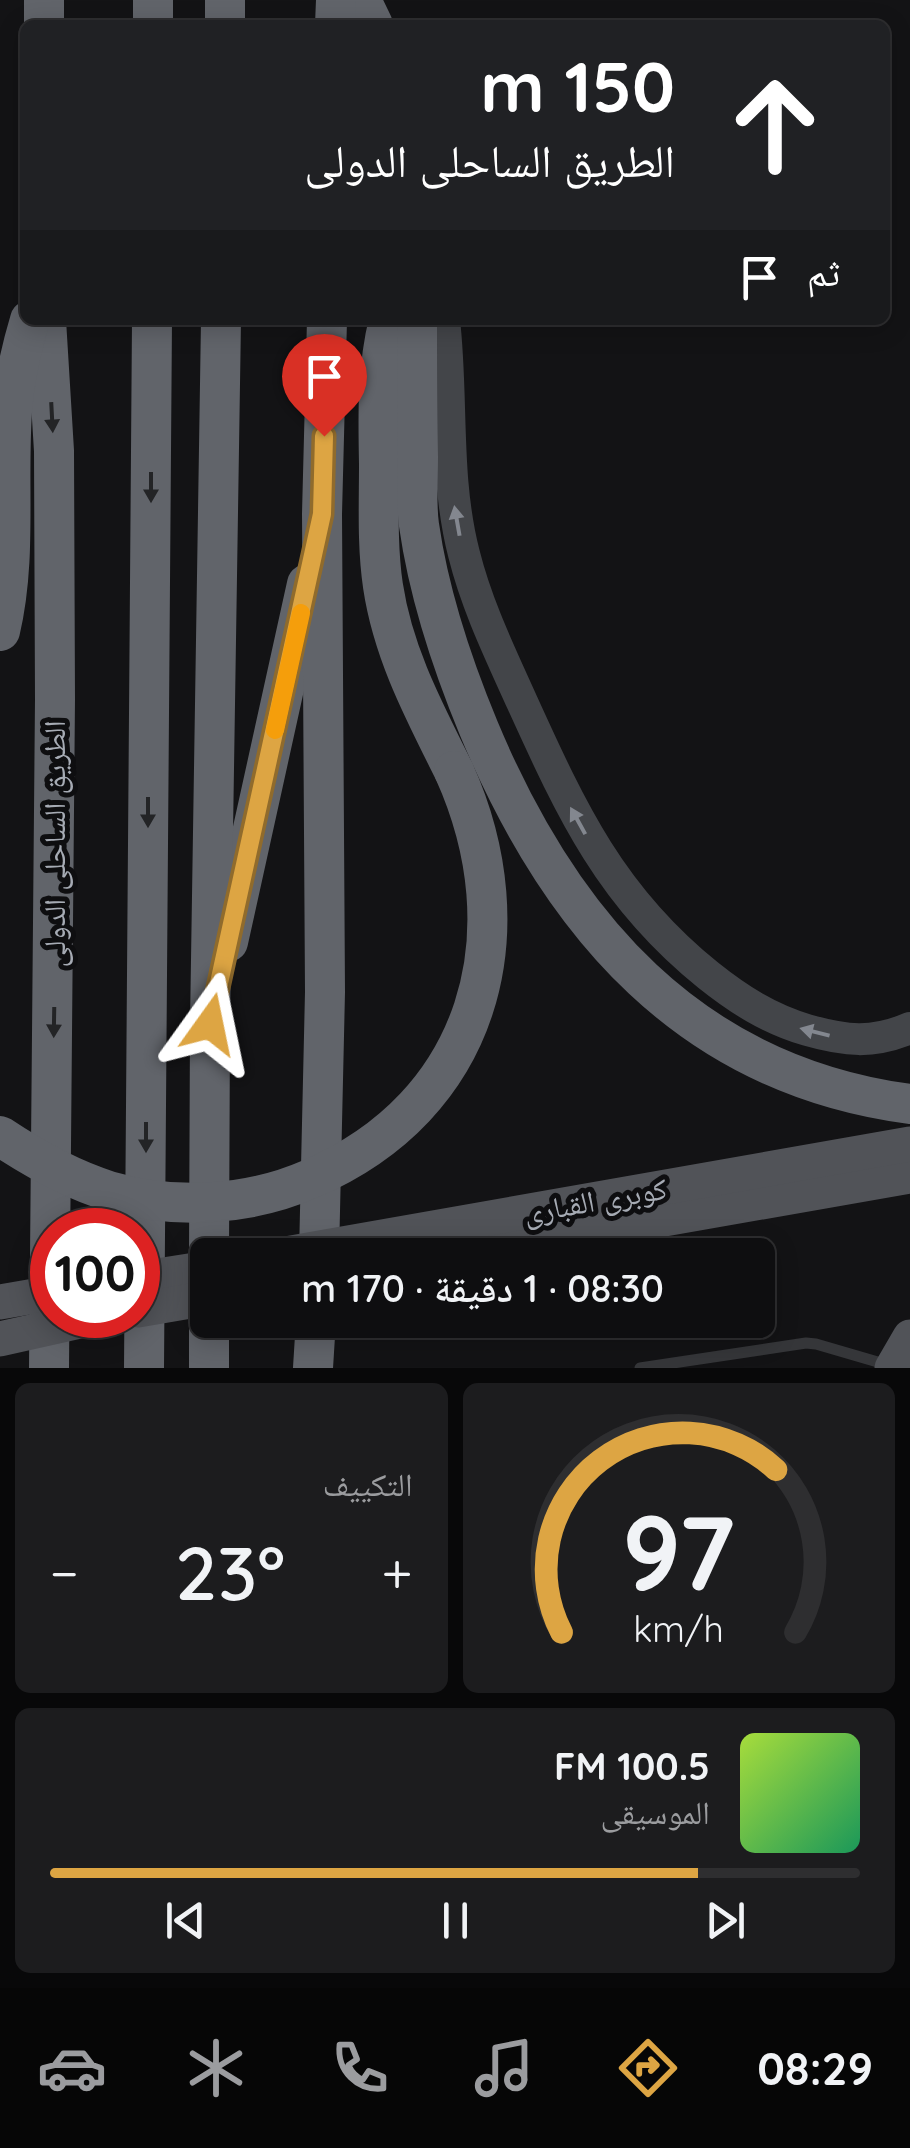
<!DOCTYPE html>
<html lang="ar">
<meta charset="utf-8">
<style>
:root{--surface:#0e0e10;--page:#1c1c1e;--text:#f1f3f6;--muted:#9b9c9f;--line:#2e2e30;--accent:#dda543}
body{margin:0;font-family:Quicksand,"Noto Naskh Arabic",sans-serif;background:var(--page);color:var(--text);direction:rtl;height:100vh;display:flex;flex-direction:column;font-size:38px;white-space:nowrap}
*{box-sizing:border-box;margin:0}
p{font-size:32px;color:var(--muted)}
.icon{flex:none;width:55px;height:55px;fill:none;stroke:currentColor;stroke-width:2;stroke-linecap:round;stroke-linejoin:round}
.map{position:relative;height:1368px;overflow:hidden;direction:ltr}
.panel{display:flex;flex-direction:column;gap:15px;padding:15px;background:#080809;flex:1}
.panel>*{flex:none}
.guide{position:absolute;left:20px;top:20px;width:870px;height:305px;border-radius:15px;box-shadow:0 5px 25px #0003,0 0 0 2px var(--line);direction:rtl;background:#202124;color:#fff;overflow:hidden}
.speed{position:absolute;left:30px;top:1208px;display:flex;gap:20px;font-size:50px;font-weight:700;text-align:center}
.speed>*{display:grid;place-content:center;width:130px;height:130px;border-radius:50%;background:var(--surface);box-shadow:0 5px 25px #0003,0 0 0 2px var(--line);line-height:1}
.speed .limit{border:15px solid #d22;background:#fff;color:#111}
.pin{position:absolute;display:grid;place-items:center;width:85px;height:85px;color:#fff;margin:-102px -42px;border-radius:50% 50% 50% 0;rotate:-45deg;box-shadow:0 0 10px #0007}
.pin .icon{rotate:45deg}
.me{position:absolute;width:110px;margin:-55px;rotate:12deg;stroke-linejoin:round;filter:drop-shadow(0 0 8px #0008)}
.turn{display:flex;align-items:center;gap:35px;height:210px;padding:0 50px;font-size:45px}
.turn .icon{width:130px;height:130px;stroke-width:2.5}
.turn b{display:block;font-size:70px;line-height:85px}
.then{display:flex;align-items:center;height:95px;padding:0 50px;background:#0003;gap:20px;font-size:38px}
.big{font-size:75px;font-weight:600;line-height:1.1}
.panel .card{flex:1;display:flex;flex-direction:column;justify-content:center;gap:15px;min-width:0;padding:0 35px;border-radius:15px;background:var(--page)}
.panel .dial{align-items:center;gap:0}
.dial svg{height:260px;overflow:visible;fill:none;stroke:var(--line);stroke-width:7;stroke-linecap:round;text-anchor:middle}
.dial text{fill:var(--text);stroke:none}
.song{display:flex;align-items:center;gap:30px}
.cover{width:120px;height:120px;border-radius:15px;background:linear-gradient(135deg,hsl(80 70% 55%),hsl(150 70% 35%))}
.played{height:10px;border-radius:5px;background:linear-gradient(90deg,var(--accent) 80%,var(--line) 80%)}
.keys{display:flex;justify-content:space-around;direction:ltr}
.heat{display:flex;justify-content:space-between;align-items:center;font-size:55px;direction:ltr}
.panel .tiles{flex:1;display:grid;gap:15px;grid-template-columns:1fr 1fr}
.card:last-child{grid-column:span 2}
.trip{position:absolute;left:190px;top:1238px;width:585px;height:100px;border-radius:15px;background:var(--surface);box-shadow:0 5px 25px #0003,0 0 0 2px var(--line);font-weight:600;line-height:100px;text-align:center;direction:rtl}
.tab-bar{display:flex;height:160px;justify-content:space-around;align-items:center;background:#060606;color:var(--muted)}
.tab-bar .icon{width:70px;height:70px}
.tab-bar .selected{color:var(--accent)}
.tab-bar b{font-size:45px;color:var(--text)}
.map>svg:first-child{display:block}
</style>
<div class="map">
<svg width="910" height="1368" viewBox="0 0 910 1368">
<rect width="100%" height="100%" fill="#131315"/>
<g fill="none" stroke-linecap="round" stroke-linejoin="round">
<path stroke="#353639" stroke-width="11" d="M 640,1368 L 806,1343 L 816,1344 L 888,1365"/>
<path stroke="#434549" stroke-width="32" d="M 444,320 C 453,398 444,477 464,554 C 477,606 500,653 522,702 C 572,812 611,897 708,975 C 738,999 769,1019 807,1030 C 845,1041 873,1044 910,1028"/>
<path stroke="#515358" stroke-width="35" d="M 459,1255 L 910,1176"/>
<g stroke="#61646a" stroke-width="40">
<path d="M 153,0 L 153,25"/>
<path d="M 361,0 L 373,25"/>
<path d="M 44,25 L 44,0"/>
<path d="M 225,25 L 225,0"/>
<path d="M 335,25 L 336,0"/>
<path d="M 46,320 L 54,451 L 55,699 L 49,1368"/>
<path d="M 389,320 C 377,368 378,414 379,464 C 379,504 377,546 383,586 C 393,653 424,711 454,771"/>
<path d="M 417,320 C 417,366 417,411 418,457 C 418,479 416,503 419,525 C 429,595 452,664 479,729 C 561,925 690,1075 910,1104"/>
<path d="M 0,631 C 17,560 7,485 12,412 C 14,381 21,350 30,320"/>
<path d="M 228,942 L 307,584"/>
<path d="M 209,1255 L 210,1024 L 221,320"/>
<path d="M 319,1255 L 325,992 L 322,514 L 327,320"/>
<path d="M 144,1368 L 152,320"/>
<path d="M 209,1368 L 209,1320"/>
<path d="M 313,1368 L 316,1320"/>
</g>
<g stroke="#515358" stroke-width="35">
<path d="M 280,1255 L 910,1144"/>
<path d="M 138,1279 L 208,1268"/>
<path d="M 0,1302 L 52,1293"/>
<path d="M 138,1310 L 208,1298"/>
<path d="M 0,1339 L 107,1315"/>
<path d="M 892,1368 L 910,1337"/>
</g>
<path stroke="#61646a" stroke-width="40" d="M 0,1136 C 33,1158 70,1179 109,1191 C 174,1210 248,1206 310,1179 C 481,1106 527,933 454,771"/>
</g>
<defs><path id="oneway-solid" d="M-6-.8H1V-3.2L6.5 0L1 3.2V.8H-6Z" transform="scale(2.5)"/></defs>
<g fill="#232426">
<use href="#oneway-solid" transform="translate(52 417) rotate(87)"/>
<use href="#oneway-solid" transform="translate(151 487) rotate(90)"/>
<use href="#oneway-solid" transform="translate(148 812) rotate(90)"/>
<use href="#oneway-solid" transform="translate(54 1022) rotate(91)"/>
<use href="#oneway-solid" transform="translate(146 1137) rotate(90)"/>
</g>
<g fill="#83878f">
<use href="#oneway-solid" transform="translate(457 521) rotate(-100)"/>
<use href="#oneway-solid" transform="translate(578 821) rotate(-119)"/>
<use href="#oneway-solid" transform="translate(815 1032) rotate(-166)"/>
</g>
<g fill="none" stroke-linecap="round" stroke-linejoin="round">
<g stroke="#906b2c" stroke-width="25">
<path id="route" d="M 210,1024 L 322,514 L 324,436"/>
</g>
<use href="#route" stroke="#dda543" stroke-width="18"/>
<path stroke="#f59e0b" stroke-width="18" d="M 275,730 L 301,613"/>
</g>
<g text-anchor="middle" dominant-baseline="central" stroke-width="10" stroke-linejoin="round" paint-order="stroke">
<g font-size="30" fill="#a6abb4" stroke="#0e0e10">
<text transform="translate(54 844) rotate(-90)">الطريق الساحلى الدولى</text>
<text transform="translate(595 1200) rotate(-10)">كوبرى القبارى</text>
</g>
</g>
</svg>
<div class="speed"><div class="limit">100</div></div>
<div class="pin" style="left:324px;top:436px;background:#d93025"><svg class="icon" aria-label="arrive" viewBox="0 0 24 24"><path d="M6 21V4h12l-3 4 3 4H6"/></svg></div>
<svg class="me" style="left:210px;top:1024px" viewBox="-20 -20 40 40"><path d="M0-17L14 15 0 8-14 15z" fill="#dda543" stroke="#fff" stroke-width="4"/></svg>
<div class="trip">08:30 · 1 دقيقة · 170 m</div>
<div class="guide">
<div class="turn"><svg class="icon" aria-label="ahead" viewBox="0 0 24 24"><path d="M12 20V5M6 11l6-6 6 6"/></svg><div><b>150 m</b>الطريق الساحلى الدولى</div></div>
<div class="then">ثم<svg class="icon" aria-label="arrive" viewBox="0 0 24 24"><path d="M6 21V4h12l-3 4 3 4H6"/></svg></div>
</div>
</div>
<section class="panel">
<div class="tiles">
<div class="card dial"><svg viewBox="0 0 100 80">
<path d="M14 69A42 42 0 1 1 86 69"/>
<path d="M14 69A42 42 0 0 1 80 19" stroke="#dda543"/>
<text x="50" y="56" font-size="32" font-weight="700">97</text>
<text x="50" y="72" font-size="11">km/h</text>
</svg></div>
<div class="card"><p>التكييف</p>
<div class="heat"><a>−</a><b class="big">23°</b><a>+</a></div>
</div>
<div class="card">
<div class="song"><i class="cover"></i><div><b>100.5 FM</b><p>الموسيقى</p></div></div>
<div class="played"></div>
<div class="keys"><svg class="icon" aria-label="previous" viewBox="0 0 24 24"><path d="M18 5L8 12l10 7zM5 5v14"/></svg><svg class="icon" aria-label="pause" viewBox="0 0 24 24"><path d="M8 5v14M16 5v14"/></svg><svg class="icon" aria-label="next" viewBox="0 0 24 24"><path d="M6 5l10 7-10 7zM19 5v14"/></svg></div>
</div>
</div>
</section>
<nav class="tab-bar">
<b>08:29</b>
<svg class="icon selected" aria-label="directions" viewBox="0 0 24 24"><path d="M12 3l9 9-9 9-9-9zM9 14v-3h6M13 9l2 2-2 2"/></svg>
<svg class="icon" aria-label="music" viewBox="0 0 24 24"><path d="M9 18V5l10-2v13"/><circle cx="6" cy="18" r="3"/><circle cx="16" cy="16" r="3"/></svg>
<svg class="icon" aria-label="phone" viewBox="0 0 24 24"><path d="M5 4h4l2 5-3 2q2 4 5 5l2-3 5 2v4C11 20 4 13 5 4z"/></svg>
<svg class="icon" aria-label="climate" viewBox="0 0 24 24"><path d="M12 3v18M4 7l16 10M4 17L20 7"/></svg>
<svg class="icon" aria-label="car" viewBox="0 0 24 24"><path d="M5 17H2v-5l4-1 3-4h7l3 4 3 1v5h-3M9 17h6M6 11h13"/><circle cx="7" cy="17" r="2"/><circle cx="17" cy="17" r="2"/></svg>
</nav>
